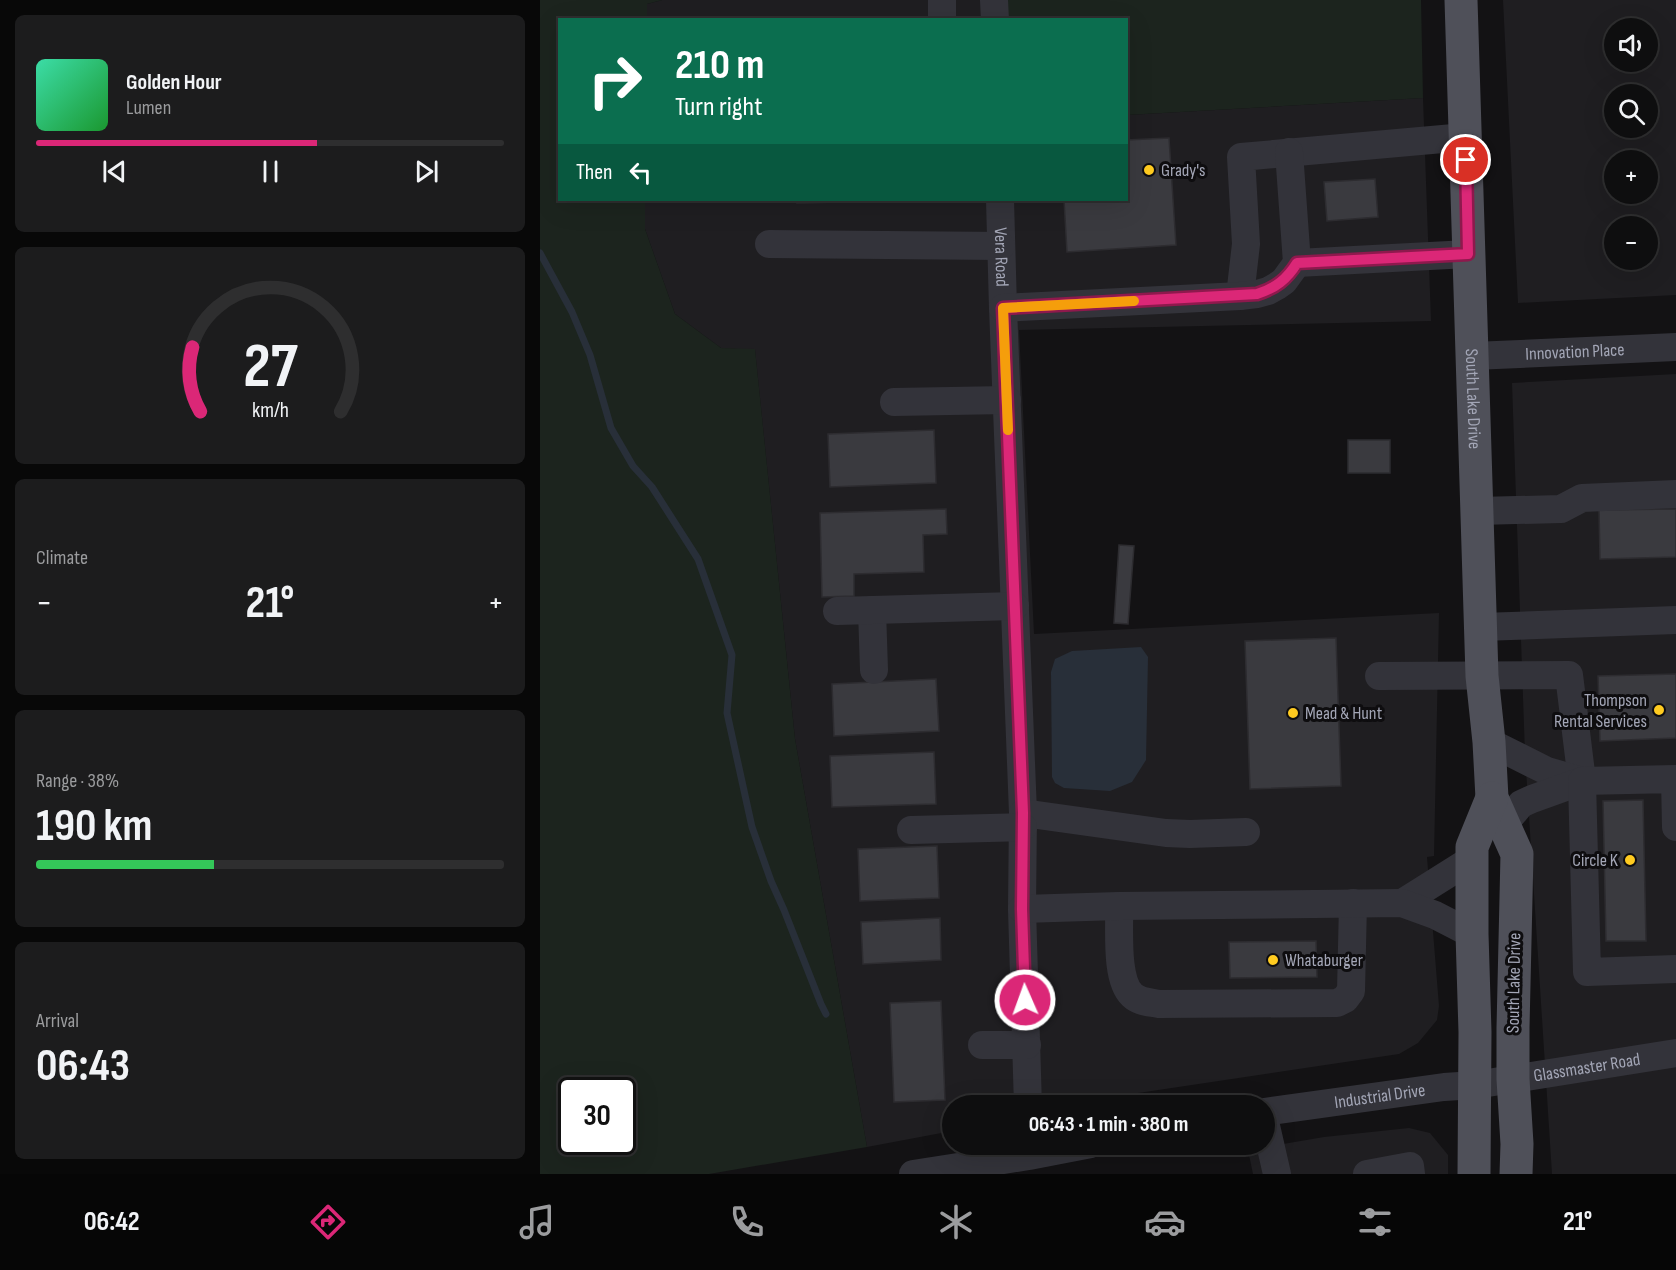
<!DOCTYPE html>
<meta charset="utf-8">
<style>
:root{--surface:#0e0e0f;--page:#1c1c1d;--text:#f1f3f6;--muted:#9b9c9e;--line:#2e2e2f;--accent:#db2777}
body{margin:0;font-family:"Sofia Sans Condensed",sans-serif;background:var(--page);color:var(--text);height:100vh;display:flex;flex-direction:column;font-size:22px;white-space:nowrap}
*{box-sizing:border-box;margin:0}
p{font-size:20px;color:var(--muted)}
.icon{flex:none;width:33px;height:33px;fill:none;stroke:currentColor;stroke-width:2;stroke-linecap:round;stroke-linejoin:round}
.map{position:relative;flex:1;overflow:hidden}
.panel{display:flex;flex-direction:column;gap:15px;padding:15px;background:#080808;width:540px}
.panel>*{flex:none}
.top-card{position:absolute;left:18px;top:18px;width:570px;height:183px;border-radius:0px;box-shadow:0 6px 24px #0002,0 0 0 2px var(--line);background:#0b6e4f;color:#fff;overflow:hidden}
.controls{position:absolute;left:1064px;top:18px;display:grid;gap:12px}
.controls a{display:grid;place-items:center;width:54px;height:54px;border-radius:50%;background:var(--surface);box-shadow:0 6px 24px #0002,0 0 0 2px var(--line);font-size:30px}
.speed{position:absolute;left:18px;top:1077px;display:flex;gap:12px;font-size:30px;font-weight:700;text-align:center}
.speed>*{display:grid;place-content:center;width:78px;height:78px;border-radius:50%;background:var(--surface);box-shadow:0 6px 24px #0002,0 0 0 2px var(--line);line-height:1}
.speed .limit{border:3px solid #111;border-radius:9px;background:#fff;color:#111}
.pin{position:absolute;display:grid;place-items:center;width:51px;height:51px;color:#fff;margin:-26px;border:3px solid #fff;border-radius:50%;box-shadow:0 2px 6px #0007}
.me{position:absolute;width:66px;margin:-33px;rotate:358deg;stroke-linejoin:round;filter:drop-shadow(0 0 4px #0008)}
.turn{display:flex;align-items:center;gap:21px;height:126px;padding:0 18px;font-size:27px}
.turn .icon{width:78px;height:78px;stroke-width:2.5}
.turn b{display:block;font-size:42px;line-height:51px}
.then{display:flex;align-items:center;height:57px;padding:0 18px;background:#0003;gap:12px;font-size:22px}
.big{font-size:45px;font-weight:700;line-height:1.1}
.panel .widget{flex:1;display:flex;flex-direction:column;justify-content:center;gap:9px;min-width:0;padding:0 21px;border-radius:9px;background:var(--page)}
.panel .dial{align-items:center;gap:0}
.dial svg{height:156px;overflow:visible;fill:none;stroke:var(--line);stroke-width:7;stroke-linecap:round;text-anchor:middle}
.dial text{fill:var(--text);stroke:none}
.song{display:flex;align-items:center;gap:18px}
.cover{width:72px;height:72px;border-radius:9px;background:linear-gradient(135deg,hsl(160 70% 55%),hsl(130 70% 35%))}
.played{height:6px;border-radius:3px;background:linear-gradient(90deg,var(--accent) 60%,var(--line) 60%)}
.keys{display:flex;justify-content:space-around;direction:ltr}
.heat{display:flex;justify-content:space-between;align-items:center;font-size:33px;direction:ltr}
.charge{height:9px;border-radius:4px;background:linear-gradient(90deg,#34c759 38%,var(--line) 0)}
.trip{position:absolute;left:402px;top:1095px;width:333px;height:60px;border-radius:30px;background:var(--surface);box-shadow:0 6px 24px #0002,0 0 0 2px var(--line);font-weight:700;line-height:60px;text-align:center}
.menu{display:flex;height:96px;justify-content:space-around;align-items:center;background:#060606;color:var(--muted)}
.menu .icon{width:42px;height:42px}
.menu .on{color:var(--accent)}
.menu b{font-size:27px;color:var(--text)}
main{display:flex;flex:1;min-height:0}
.map>svg:first-child{display:block}
</style>
<main>
<section class="panel">
<div class="widget">
<div class="song"><i class="cover"></i><div><b>Golden Hour</b><p>Lumen</p></div></div>
<div class="played"></div>
<div class="keys"><svg class="icon" aria-label="previous" viewBox="0 0 24 24"><path d="M18 5L8 12l10 7zM5 5v14"/></svg><svg class="icon" aria-label="pause" viewBox="0 0 24 24"><path d="M8 5v14M16 5v14"/></svg><svg class="icon" aria-label="next" viewBox="0 0 24 24"><path d="M6 5l10 7-10 7zM19 5v14"/></svg></div>
</div>
<div class="widget dial"><svg viewBox="0 0 100 80">
<path d="M14 69A42 42 0 1 1 86 69"/>
<path d="M14 69A42 42 0 0 1 10 36" stroke="#db2777"/>
<text x="50" y="56" font-size="32" font-weight="700">27</text>
<text x="50" y="72" font-size="11">km/h</text>
</svg></div>
<div class="widget"><p>Climate</p>
<div class="heat"><a>−</a><b class="big">21°</b><a>+</a></div>
</div>
<div class="widget"><p>Range · 38%</p><b class="big">190 km</b><div class="charge"></div></div>
<div class="widget"><p>Arrival</p><b class="big">06:43</b></div>
</section>
<div class="map">
<svg width="1136" height="1174" viewBox="0 0 1136 1174">
<rect width="100%" height="100%" fill="#131214"/>
<g fill="#1f1e21" fill-rule="evenodd">
<path d="M 122,0 L 470,0 L 470,20 L 107,20 L 107,4 Z"/>
<path d="M 963,0 L 1136,0 L 1136,295 L 978,303 ZM 1107,28 L 1107,62 L 1074,62 L 1074,28 ZM 1107,94 L 1107,128 L 1074,128 L 1074,94 ZM 1107,160 L 1107,194 L 1074,194 L 1074,160 ZM 1107,226 L 1107,260 L 1074,260 L 1074,226 Z"/>
<path d="M 883,98 L 891,321 L 479,330 L 494,634 L 899,613 L 894,856 L 887,857 L 899,1006 L 897,1020 L 878,1043 L 859,1054 L 518,1105 L 412,1106 L 412,1131 L 327,1147 L 255,739 L 215,350 L 181,348 L 135,314 L 105,229 L 105,200 L 586,200 L 587,115 Z"/>
<path d="M 1136,374 L 1136,1174 L 1012,1174 L 985,754 L 972,383 Z"/>
<path d="M 869,1128 L 890,1133 L 908,1155 L 908,1174 L 713,1174 L 708,1150 L 784,1137 Z"/>
</g>
<g fill="#1c241e" fill-rule="evenodd">
<path d="M 0,0 L 122,0 L 107,4 L 107,19 L 20,20 L 20,200 L 105,200 L 105,229 L 135,314 L 181,348 L 215,349 L 255,739 L 327,1147 L 169,1174 L 0,1174 ZM 32,1090 L 82,1090 L 82,1142 L 32,1142 Z"/>
<path d="M 467,0 L 881,0 L 883,98 L 587,115 L 586,20 L 467,19 Z"/>
</g>
<path fill="#282f39" d="M 601,647 L 608,657 L 606,760 L 592,782 L 570,791 L 524,788 L 515,783 L 512,777 L 511,672 L 515,659 L 532,651 Z"/>
<g fill="none" stroke-linecap="round" stroke-linejoin="round">
<path stroke="#282f39" stroke-width="7" d="M 0,253 L 32,312 L 50,355 L 71,428 L 93,466 L 112,487 L 158,559 L 192,655 L 187,713 L 212,827 L 231,881 L 244,910 L 281,1004 L 286,1014"/>
</g>
<g fill="#3a3a3f" stroke="#2d2c30" stroke-width="1.5">
<path d="M 629,138 L 636,245 L 527,252 L 524,200 L 586,200 L 586,140 Z"/>
<path d="M 835,179 L 838,217 L 787,221 L 784,182 Z"/>
<path d="M 257,200 L 389,200 L 257,203 Z"/>
<path d="M 394,430 L 396,483 L 290,487 L 288,434 Z"/>
<rect x="808" y="440" width="42" height="33"/>
<path d="M 406,509 L 407,534 L 383,535 L 384,572 L 314,574 L 314,596 L 282,597 L 280,513 Z"/>
<path d="M 1136,509 L 1136,557 L 1060,559 L 1059,510 Z"/>
<path d="M 579,545 L 594,546 L 588,624 L 574,623 Z"/>
<path d="M 796,638 L 801,786 L 710,789 L 705,641 Z"/>
<path d="M 1136,674 L 1136,738 L 1060,741 L 1058,676 Z"/>
<path d="M 396,679 L 399,731 L 294,736 L 292,684 Z"/>
<path d="M 394,752 L 396,804 L 292,807 L 290,756 Z"/>
<path d="M 1103,800 L 1106,941 L 1066,941 L 1063,801 Z"/>
<path d="M 397,846 L 399,898 L 320,901 L 318,849 Z"/>
<path d="M 400,918 L 401,960 L 323,964 L 321,922 Z"/>
<path d="M 776,941 L 777,977 L 690,978 L 689,942 Z"/>
<path d="M 401,1001 L 405,1100 L 354,1102 L 350,1003 Z"/>
</g>
<g fill="none" stroke-linecap="round" stroke-linejoin="round">
<g stroke="#33333a" stroke-width="28">
<path d="M 402,0 L 402,20"/>
<path d="M 454,0 L 455,20"/>
<path id="s1" d="M 460,200 L 463,308 L 483,813 L 482,909 L 488,1106"/>
<path d="M 229,244 L 461,246"/>
<path d="M 757,263 L 928,254"/>
<path d="M 700,296 L 706,244 L 701,157 L 925,137"/>
<path d="M 463,308 L 700,296 L 717,294 L 728,291 L 737,286 L 744,281 L 757,263 L 749,152"/>
<path id="s2" d="M 933,356 L 1136,347"/>
<path d="M 354,402 L 467,400"/>
<path d="M 938,511 L 1021,509 L 1042,498 L 1136,494"/>
<path d="M 332,610 L 334,670"/>
<path d="M 297,611 L 475,606"/>
<path d="M 941,627 L 1136,620"/>
<path d="M 839,676 L 1029,675 L 1042,781"/>
<path d="M 949,742 L 1007,771 L 1042,781"/>
<path d="M 483,813 L 626,833 L 650,834 L 706,832"/>
<path d="M 965,823 L 981,804 L 992,799 L 1042,781"/>
<path d="M 1136,827 L 1135,779 L 1042,781 L 1047,972 L 1136,969"/>
<path d="M 371,830 L 483,827"/>
<path d="M 862,903 L 932,859"/>
<path d="M 579,906 C 580,928 575,979 592,995 C 599,1002 609,1002 619,1004 L 797,1003 L 805,999 L 811,991 L 813,903"/>
<path d="M 482,909 L 579,906 L 862,903 L 895,915 L 932,934"/>
<path d="M 442,1045 L 487,1045"/>
<path id="s3" d="M 724,1112 L 904,1087 L 935,1085 L 1136,1053"/>
<path d="M 724,1117 L 737,1174"/>
<path d="M 373,1174 L 489,1156 L 551,1144"/>
<path d="M 827,1174 L 870,1166 L 871,1174"/>
</g>
<g stroke="#4f5059" stroke-width="33">
<path id="s4" d="M 921,0 L 942,676 L 949,742 L 952,798 L 977,854 L 973,1028 L 973,1079 L 977,1144 L 976,1174"/>
<path d="M 934,1174 L 935,1032 L 932,934 L 932,847 L 952,798"/>
</g>
</g>
<g fill="none" stroke-linecap="round" stroke-linejoin="round">
<g stroke="#8e194d" stroke-width="15">
<path id="route" d="M 485,1000 L 482,909 L 483,813 L 463,308 L 717,294 C 736,288 747,279 757,263 L 928,254 L 926,160"/>
</g>
<use href="#route" stroke="#db2777" stroke-width="10"/>
<path stroke="#f59e0b" stroke-width="10" d="M 468,430 L 463,308 L 594,301"/>
</g>
<g fill="#ffcb20" stroke="#0e0d0f" stroke-width="2">
<circle cx="609" cy="170" r="6"/>
<circle cx="1119" cy="710" r="6"/>
<circle cx="753" cy="713" r="6"/>
<circle cx="1090" cy="860" r="6"/>
<circle cx="733" cy="960" r="6"/>
</g>
<g text-anchor="middle" dominant-baseline="central" stroke-width="6" stroke-linejoin="round" paint-order="stroke">
<g font-size="18" fill="#a3a6b6" stroke="#0e0d0f" text-anchor="start">
<text x="621" y="170">Grady's</text>
<text x="1107" y="700" text-anchor="end">Thompson<tspan x="1107" dy="21">Rental Services</tspan></text>
<text x="765" y="713">Mead &amp; Hunt</text>
<text x="1078" y="860" text-anchor="end">Circle K</text>
<text x="745" y="960">Whataburger</text>
</g>
<g font-size="18" fill="#a3a6b6" stroke="#0e0d0f">
<text stroke="none"><textPath href="#s1" startOffset="57">Vera Road</textPath></text>
<text stroke="none"><textPath href="#s2" startOffset="102">Innovation Place</textPath></text>
<text stroke="none"><textPath href="#s4" startOffset="399">South Lake Drive</textPath></text>
<text transform="translate(974 983) rotate(-89)">South Lake Drive</text>
<text stroke="none"><textPath href="#s3" startOffset="326">Glassmaster Road</textPath></text>
<text stroke="none"><textPath href="#s3" startOffset="117">Industrial Drive</textPath></text>
</g>
</g>
</svg>
<div class="controls">
<a><svg class="icon" aria-label="sound" viewBox="0 0 24 24"><path d="M4 9h4l5-4v14l-5-4H4zM17 9q2 3 0 6"/></svg></a>
<a><svg class="icon" aria-label="search" viewBox="0 0 24 24"><circle cx="10" cy="10" r="6"/><path d="M15 15l6 6"/></svg></a>
<a>+</a>
<a>−</a>
</div>
<div class="speed"><div class="limit">30</div></div>
<div class="pin" style="left:926px;top:160px;background:#d93025"><svg class="icon" aria-label="arrive" viewBox="0 0 24 24"><path d="M6 21V4h12l-3 4 3 4H6"/></svg></div>
<svg class="me" style="left:485px;top:1000px" viewBox="-20 -20 40 40"><circle r="17" fill="#db2777" stroke="#fff" stroke-width="3"/><path d="M0-11L8 9 0 5-8 9z" fill="#fff"/></svg>
<div class="trip">06:43 · 1 min · 380 m</div>
<div class="top-card">
<div class="turn"><svg class="icon" aria-label="right" viewBox="0 0 24 24"><path d="M7 20v-9h11M14 6l5 5-5 5"/></svg><div><b>210 m</b>Turn right</div></div>
<div class="then">Then<svg class="icon" aria-label="left" viewBox="0 0 24 24"><path d="M17 20v-9H6M10 6l-5 5 5 5"/></svg></div>
</div>
</div>
</main>
<nav class="menu">
<b>06:42</b>
<svg class="icon on" aria-label="directions" viewBox="0 0 24 24"><path d="M12 3l9 9-9 9-9-9zM9 14v-3h6M13 9l2 2-2 2"/></svg>
<svg class="icon" aria-label="music" viewBox="0 0 24 24"><path d="M9 18V5l10-2v13"/><circle cx="6" cy="18" r="3"/><circle cx="16" cy="16" r="3"/></svg>
<svg class="icon" aria-label="phone" viewBox="0 0 24 24"><path d="M5 4h4l2 5-3 2q2 4 5 5l2-3 5 2v4C11 20 4 13 5 4z"/></svg>
<svg class="icon" aria-label="climate" viewBox="0 0 24 24"><path d="M12 3v18M4 7l16 10M4 17L20 7"/></svg>
<svg class="icon" aria-label="car" viewBox="0 0 24 24"><path d="M5 17H2v-5l4-1 3-4h7l3 4 3 1v5h-3M9 17h6M6 11h13"/><circle cx="7" cy="17" r="2"/><circle cx="17" cy="17" r="2"/></svg>
<svg class="icon" aria-label="filters" viewBox="0 0 24 24"><path d="M4 7h16M4 17h16"/><circle cx="9" cy="7" r="2"/><circle cx="15" cy="17" r="2"/></svg>
<b>21°</b>
</nav>
